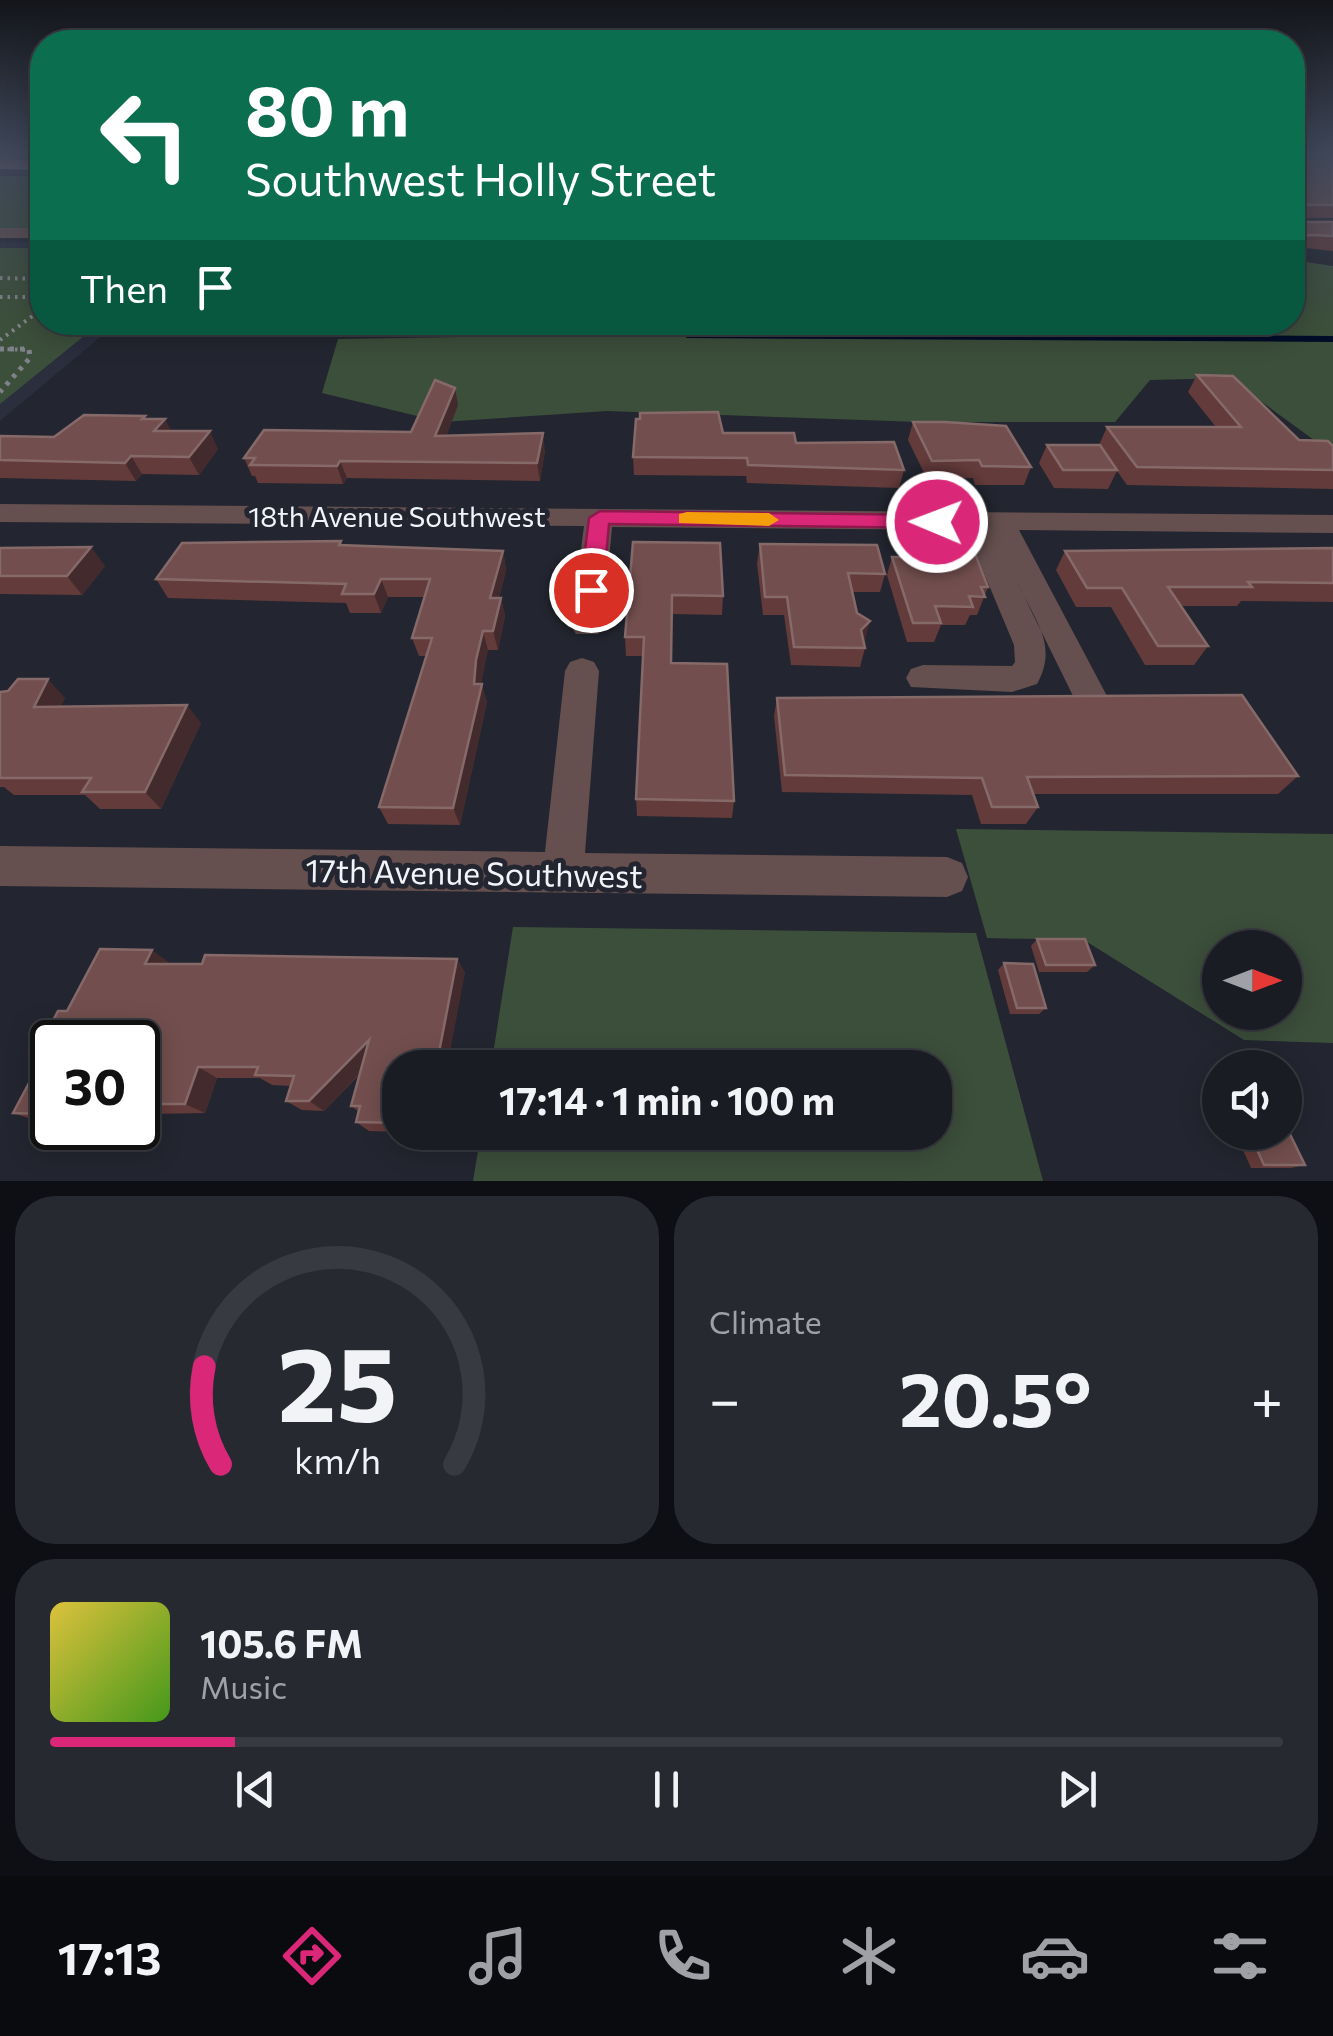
<!DOCTYPE html>
<meta charset="utf-8">
<style>
:root{--surface:#1a1c24;--page:#272931;--text:#f1f3f6;--muted:#9fa1a6;--line:#383a41;--accent:#db2777}
body{margin:0;font-family:Commissioner,sans-serif;background:var(--page);color:var(--text);height:100vh;display:flex;flex-direction:column;font-size:38px;white-space:nowrap}
*{box-sizing:border-box;margin:0}
p{font-size:32px;color:var(--muted)}
.icon{flex:none;width:55px;height:55px;fill:none;stroke:currentColor;stroke-width:2;stroke-linecap:round;stroke-linejoin:round}
.map{position:relative;height:1181px;overflow:hidden}
.details{display:flex;flex-direction:column;gap:15px;padding:15px;background:#0e0f14;flex:1}
.details>*{flex:none}
.guide{position:absolute;left:30px;top:30px;width:1275px;height:305px;border-radius:40px;box-shadow:0 5px 25px #0003,0 0 0 2px var(--line);background:#0b6e4f;color:#fff;overflow:hidden}
.needle{width:65px;rotate:90deg}
.controls{position:absolute;left:1202px;top:930px;display:grid;gap:20px}
.controls a{display:grid;place-items:center;width:100px;height:100px;border-radius:50%;background:var(--surface);box-shadow:0 5px 25px #0003,0 0 0 2px var(--line);font-size:50px}
.speed{position:absolute;left:30px;top:1020px;display:flex;gap:20px;font-size:50px;font-weight:700;text-align:center}
.speed>*{display:grid;place-content:center;width:130px;height:130px;border-radius:50%;background:var(--surface);box-shadow:0 5px 25px #0003,0 0 0 2px var(--line);line-height:1}
.speed .limit{border:5px solid #111;border-radius:15px;background:#fff;color:#111}
.pin{position:absolute;display:grid;place-items:center;width:85px;height:85px;color:#fff;margin:-42px;border:5px solid #fff;border-radius:50%;box-shadow:0 2px 10px #0007}
.me{position:absolute;width:110px;margin:-55px;rotate:271deg;stroke-linejoin:round;filter:drop-shadow(0 0 8px #0008)}
.turn{display:flex;align-items:center;gap:35px;height:210px;padding:0 50px;font-size:45px}
.turn .icon{width:130px;height:130px;stroke-width:2.5}
.turn b{display:block;font-size:70px;line-height:85px}
.then{display:flex;align-items:center;height:95px;padding:0 50px;background:#0003;gap:20px;font-size:38px}
.big{font-size:75px;font-weight:700;line-height:1.1}
.details .card{flex:1;display:flex;flex-direction:column;justify-content:center;gap:15px;min-width:0;padding:0 35px;border-radius:40px;background:var(--page)}
.details .dial{align-items:center;gap:0}
.dial svg{height:260px;overflow:visible;fill:none;stroke:var(--line);stroke-width:7;stroke-linecap:round;text-anchor:middle}
.dial text{fill:var(--text);stroke:none}
.song{display:flex;align-items:center;gap:30px}
.cover{width:120px;height:120px;border-radius:15px;background:linear-gradient(135deg,hsl(50 70% 55%),hsl(100 70% 35%))}
.played{height:10px;border-radius:5px;background:linear-gradient(90deg,var(--accent) 15%,var(--line) 15%)}
.keys{display:flex;justify-content:space-around;direction:ltr}
.heat{display:flex;justify-content:space-between;align-items:center;font-size:55px;direction:ltr}
.details .tiles{flex:1;display:grid;gap:15px;grid-template-columns:1fr 1fr}
.card:last-child{grid-column:span 2}
.trip{position:absolute;left:382px;top:1050px;width:570px;height:100px;border-radius:40px;background:var(--surface);box-shadow:0 5px 25px #0003,0 0 0 2px var(--line);font-weight:700;line-height:100px;text-align:center}
.menu{display:flex;height:160px;justify-content:space-around;align-items:center;background:#0a0b0e;color:var(--muted)}
.menu .icon{width:70px;height:70px}
.menu .current{color:var(--accent)}
.menu b{font-size:45px;color:var(--text)}
.map>svg:first-child{display:block}
</style>
<div class="map">
<svg width="1333" height="1181" viewBox="0 0 1333 1181">
<rect width="100%" height="100%" fill="#232630"/>
<path fill="#2a2e3d" d="M 0,242 L 42,243 L 42,322 L 117,323 L 0,421 Z"/>
<g fill="#3c4f3b" fill-rule="evenodd">
<rect x="0" y="176" width="42" height="52"/>
<path d="M 0,248 L 42,248 L 42,322 L 100,323 L 0,404 Z"/>
<path d="M 1293,260 L 1333,266 L 1333,448 L 1325,448 L 1229,378 L 1150,380 L 1115,422 L 920,422 L 607,411 L 442,422 L 322,393 L 338,339 L 524,336 L 563,322 L 1292,322 Z"/>
<path d="M 956,829 L 1333,834 L 1333,1043 L 1244,1040 L 1084,940 L 987,938 ZM 1220,948 L 1285,948 L 1285,1012 L 1220,1012 Z"/>
<path d="M 513,927 L 976,933 L 1043,1181 L 473,1181 L 481,1133 L 935,1132 L 935,1068 L 491,1067 Z"/>
</g>
<g fill="none" stroke-linecap="round" stroke-linejoin="round">
<path stroke="#000c28" stroke-width="6" d="M 688,335 L 1333,339"/>
<g stroke="#80828b" stroke-width="4" stroke-dasharray="2.5 5" stroke-linecap="butt">
<path d="M 0,278 L 42,279"/>
<path d="M 0,297 L 42,297"/>
<path d="M 0,340 L 42,309"/>
<path d="M 0,349 L 29,350"/>
</g>
<path stroke="#80828b" stroke-width="5" stroke-dasharray="4 6" stroke-linecap="butt" d="M 0,349 L 29,349 L 30,358 L 0,392"/>
<g fill="#65504f" fill-rule="evenodd">
<path d="M 7,155 L 24,155 L 0,166 L 0,158 Z"/>
<rect x="0" y="228" width="42" height="10"/>
<path d="M 0,504 L 1333,515 L 1333,533 L 1019,530 L 1107,696 L 1102,706 L 1090,710 L 1078,706 L 1017,582 C 1034,619 1059,645 1037,684 L 1012,692 L 911,687 L 906,678 L 911,669 L 923,665 L 1012,666 L 1015,662 L 1014,645 L 966,530 L 612,527 L 603,626 L 598,634 L 576,634 L 571,626 L 584,526 L 0,522 Z"/>
<path d="M 582,658 L 594,662 L 599,671 L 585,853 L 947,857 L 962,863 L 968,877 L 962,891 L 947,897 L 0,886 L 0,846 L 545,852 L 565,671 L 570,662 Z"/>
</g>
<path fill="#a37877" fill-rule="evenodd" d="M 0,159 L 42,160 L 42,170 L 0,169 Z"/>
</g>
<g fill="#633b3a">
<path d="M 1292,155 L 1333,155 L 1333,218 L 1296,218 L 1300,222 L 1333,222 L 1333,251 L 1306,248 L 1292,249 Z"/>
<path d="M 1197,375 L 1299,440 L 1333,446 L 1333,489 L 1127,485 L 1117,471 L 1108,489 L 1054,488 L 1039,463 L 1047,445 L 1099,445 L 1107,427 L 1216,427 L 1188,392 Z"/>
<path d="M 455,388 L 458,405 L 446,436 L 545,450 L 540,481 L 347,478 L 343,484 L 258,483 L 255,476 L 252,476 L 244,458 L 411,432 Z"/>
<path d="M 147,419 L 171,431 L 218,449 L 199,475 L 142,474 L 136,481 L 0,478 L 0,436 L 54,437 Z"/>
<path d="M 640,419 L 796,443 L 904,470 L 899,488 L 747,483 L 746,476 L 634,475 L 633,457 Z"/>
<path d="M 913,422 L 1031,467 L 1024,485 L 975,485 L 973,478 L 927,479 L 908,440 Z"/>
<path d="M 341,541 L 343,546 L 503,551 L 506,570 L 499,598 L 501,598 L 505,616 L 498,650 L 488,650 L 481,678 L 481,684 L 487,702 L 460,825 L 388,824 L 379,807 L 426,656 L 419,656 L 412,638 L 425,597 L 388,597 L 381,613 L 350,613 L 346,603 L 168,598 L 156,579 Z"/>
<path d="M 633,542 L 723,596 L 722,615 L 672,614 L 671,663 L 734,801 L 732,818 L 637,816 L 636,799 L 643,656 L 626,656 L 625,637 Z"/>
<path d="M 760,544 L 885,574 L 880,592 L 852,592 L 857,613 L 870,621 L 863,641 L 865,648 L 860,667 L 791,665 L 784,615 L 763,615 L 757,563 Z"/>
<path d="M 934,545 L 988,587 L 977,615 L 970,615 L 965,625 L 941,625 L 934,642 L 907,642 L 887,575 L 892,557 L 930,557 Z"/>
<path d="M 0,548 L 105,566 L 82,595 L 0,594 Z"/>
<path d="M 1333,548 L 1333,602 L 1241,601 L 1237,606 L 1181,606 L 1208,646 L 1194,665 L 1145,665 L 1111,607 L 1076,607 L 1056,570 L 1065,551 Z"/>
<path d="M 0,692 L 65,698 L 60,707 L 201,723 L 161,809 L 100,809 L 85,795 L 14,795 L 4,787 L 0,787 Z"/>
<path d="M 777,698 L 1298,776 L 1278,794 L 1033,794 L 1038,807 L 1026,824 L 981,824 L 972,795 L 782,792 L 774,716 Z"/>
<path d="M 1037,939 L 1095,965 L 1087,972 L 1039,972 L 1031,946 Z"/>
<path d="M 457,959 L 465,973 L 400,1068 L 400,1132 L 369,1131 L 356,1122 L 358,1111 L 351,1106 L 360,1074 L 324,1111 L 302,1110 L 286,1101 L 291,1086 L 272,1085 L 260,1078 L 217,1078 L 205,1113 L 152,1114 L 138,1108 L 138,1042 L 52,1042 L 52,1122 L 40,1122 L 13,1113 L 52,1039 L 45,1036 L 67,1011 L 171,964 Z"/>
<path d="M 1004,963 L 1046,1008 L 1039,1014 L 1010,1014 L 998,970 Z"/>
<path d="M 1235,1132 L 1285,1132 L 1305,1165 L 1291,1168 L 1251,1168 Z"/>
</g>
<g fill="#432a2d">
<path d="M 455,388 L 458,405 L 440,454 L 435,436 Z"/>
<path d="M 165,419 L 175,437 L 154,431 Z"/>
<path d="M 210,431 L 218,449 L 199,475 L 189,457 Z"/>
<path d="M 543,433 L 545,450 L 540,481 L 537,463 Z"/>
<path d="M 131,456 L 142,474 L 136,481 L 125,463 Z"/>
<path d="M 340,461 L 347,478 L 343,484 L 337,466 Z"/>
<path d="M 91,547 L 105,566 L 82,595 L 67,576 Z"/>
<path d="M 503,551 L 506,570 L 495,616 L 490,598 Z"/>
<path d="M 381,579 L 388,597 L 381,613 L 374,594 Z"/>
<path d="M 501,598 L 505,616 L 498,650 L 493,631 Z"/>
<path d="M 870,621 L 865,640 L 856,648 L 861,630 Z"/>
<path d="M 483,631 L 488,650 L 480,691 L 482,684 L 487,702 L 460,825 L 453,808 L 476,660 Z"/>
<path d="M 48,679 L 65,698 L 52,725 L 34,707 Z"/>
<path d="M 187,705 L 201,723 L 161,809 L 145,792 Z"/>
<path d="M 152,950 L 171,964 L 145,964 Z"/>
<path d="M 457,959 L 465,973 L 447,1068 L 436,1068 Z"/>
<path d="M 369,1040 L 380,1052 L 324,1111 L 309,1101 Z"/>
<path d="M 198,1067 L 217,1078 L 205,1113 L 185,1104 Z"/>
<path d="M 52,1098 L 52,1116 L 45,1114 Z"/>
</g>
<g fill="#724f4e" stroke="#866969" stroke-width="2.5">
<path d="M 1292,155 L 1333,155 L 1333,205 L 1299,205 L 1296,219 L 1300,222 L 1333,222 L 1333,236 L 1314,235 L 1292,236 Z"/>
<path d="M 1197,375 L 1233,376 L 1299,440 L 1328,441 L 1333,446 L 1333,470 L 1137,467 L 1107,427 L 1241,427 Z"/>
<path d="M 435,380 L 455,388 L 435,436 L 543,433 L 537,463 L 340,461 L 337,466 L 250,465 L 255,458 L 244,458 L 264,430 L 411,432 Z"/>
<path d="M 718,412 L 723,433 L 794,433 L 796,443 L 894,442 L 904,470 L 748,465 L 747,458 L 633,457 L 636,419 L 640,419 L 640,413 Z"/>
<path d="M 84,415 L 145,416 L 142,419 L 165,419 L 154,431 L 210,431 L 189,457 L 131,456 L 125,463 L 0,460 L 0,436 L 54,437 Z"/>
<path d="M 913,422 L 945,422 L 1006,426 L 1031,467 L 982,466 L 979,460 L 932,461 Z"/>
<path d="M 1047,445 L 1100,445 L 1117,470 L 1063,470 Z"/>
<path d="M 341,541 L 339,545 L 503,551 L 490,598 L 501,598 L 493,631 L 483,631 L 476,660 L 474,684 L 482,684 L 453,808 L 379,807 L 432,638 L 412,638 L 430,579 L 381,579 L 374,594 L 342,594 L 346,584 L 156,579 L 182,543 Z"/>
<path d="M 633,542 L 720,543 L 723,596 L 672,595 L 671,663 L 727,664 L 734,801 L 636,799 L 644,637 L 625,637 Z"/>
<path d="M 760,544 L 877,545 L 885,574 L 848,573 L 857,613 L 870,621 L 861,630 L 865,648 L 794,647 L 787,597 L 765,597 Z"/>
<path d="M 934,545 L 966,546 L 974,551 L 988,587 L 981,587 L 985,597 L 969,596 L 973,607 L 935,606 L 941,623 L 913,623 L 892,557 L 935,557 Z"/>
<path d="M 91,547 L 67,576 L 0,576 L 0,548 Z"/>
<path d="M 1333,548 L 1333,583 L 1248,582 L 1252,587 L 1168,587 L 1208,646 L 1158,646 L 1122,588 L 1087,588 L 1065,551 Z"/>
<path d="M 18,679 L 48,679 L 34,707 L 187,705 L 145,792 L 82,792 L 91,778 L 0,778 L 0,692 L 8,691 Z"/>
<path d="M 1242,695 L 1298,776 L 1027,777 L 1038,807 L 992,807 L 982,778 L 785,775 L 777,698 Z"/>
<path d="M 1037,939 L 1085,939 L 1095,965 L 1046,965 Z"/>
<path d="M 100,949 L 152,950 L 145,964 L 202,964 L 205,955 L 457,959 L 436,1068 L 400,1068 L 400,1123 L 356,1122 L 360,1106 L 351,1106 L 369,1040 L 309,1101 L 286,1101 L 294,1076 L 255,1075 L 258,1067 L 198,1067 L 185,1104 L 138,1104 L 138,1042 L 52,1042 L 52,1098 L 45,1114 L 13,1113 L 54,1036 L 45,1036 L 58,1011 L 67,1011 Z"/>
<path d="M 1004,963 L 1033,964 L 1046,1008 L 1017,1008 Z"/>
<path d="M 1285,1124 L 1305,1165 L 1264,1165 L 1249,1132 L 1285,1132 Z"/>
</g>
<linearGradient id="sky" x2="0" y2="1"><stop stop-color="#13151a"/><stop offset="0.48" stop-color="#3f4759"/><stop offset="1" stop-color="#3f4759" stop-opacity="0"/></linearGradient>
<rect width="1333" height="320" fill="url(#sky)"/>
<path fill="#db2777" stroke="#8e194d" stroke-width="2.5" d="M 600,511 L 937,515 L 947,522 L 937,528 L 609,524 L 603,590 L 591,598 L 580,590 L 589,518 Z"/>
<path fill="#f59e0b" d="M 687,512 L 769,513 L 779,520 L 769,526 L 679,523 L 679,514 Z"/>
<g text-anchor="middle" dominant-baseline="central" stroke-width="10" stroke-linejoin="round" paint-order="stroke">
<g font-size="28" fill="#f2f4fb" stroke="#232630">
<text x="397" y="516">18th Avenue Southwest</text>
</g>
<g font-size="32" fill="#f2f4fb" stroke="#232630">
<text transform="translate(474 872) rotate(1)">17th Avenue Southwest</text>
</g>
</g>
</svg>
<div class="controls">
<a><svg class="needle" viewBox="-14 -14 28 28"><path d="M0-13l5 13h-10z" fill="#e53935"/><path d="M0 13l5-13h-10z" fill="#9fa1a6"/></svg></a>
<a><svg class="icon" aria-label="sound" viewBox="0 0 24 24"><path d="M4 9h4l5-4v14l-5-4H4zM17 9q2 3 0 6"/></svg></a>
</div>
<div class="speed"><div class="limit">30</div></div>
<div class="pin" style="left:591px;top:590px;background:#d93025"><svg class="icon" aria-label="arrive" viewBox="0 0 24 24"><path d="M6 21V4h12l-3 4 3 4H6"/></svg></div>
<svg class="me" style="left:937px;top:522px" viewBox="-20 -20 40 40"><circle r="17" fill="#db2777" stroke="#fff" stroke-width="3"/><path d="M0-11L8 9 0 5-8 9z" fill="#fff"/></svg>
<div class="trip">17:14 · 1 min · 100 m</div>
<div class="guide">
<div class="turn"><svg class="icon" aria-label="left" viewBox="0 0 24 24"><path d="M17 20v-9H6M10 6l-5 5 5 5"/></svg><div><b>80 m</b>Southwest Holly Street</div></div>
<div class="then">Then<svg class="icon" aria-label="arrive" viewBox="0 0 24 24"><path d="M6 21V4h12l-3 4 3 4H6"/></svg></div>
</div>
</div>
<section class="details">
<div class="tiles">
<div class="card dial"><svg viewBox="0 0 100 80">
<path d="M14 69A42 42 0 1 1 86 69"/>
<path d="M14 69A42 42 0 0 1 9 39" stroke="#db2777"/>
<text x="50" y="56" font-size="32" font-weight="700">25</text>
<text x="50" y="72" font-size="11">km/h</text>
</svg></div>
<div class="card"><p>Climate</p>
<div class="heat"><a>−</a><b class="big">20.5°</b><a>+</a></div>
</div>
<div class="card">
<div class="song"><i class="cover"></i><div><b>105.6 FM</b><p>Music</p></div></div>
<div class="played"></div>
<div class="keys"><svg class="icon" aria-label="previous" viewBox="0 0 24 24"><path d="M18 5L8 12l10 7zM5 5v14"/></svg><svg class="icon" aria-label="pause" viewBox="0 0 24 24"><path d="M8 5v14M16 5v14"/></svg><svg class="icon" aria-label="next" viewBox="0 0 24 24"><path d="M6 5l10 7-10 7zM19 5v14"/></svg></div>
</div>
</div>
</section>
<nav class="menu">
<b>17:13</b>
<svg class="icon current" aria-label="directions" viewBox="0 0 24 24"><path d="M12 3l9 9-9 9-9-9zM9 14v-3h6M13 9l2 2-2 2"/></svg>
<svg class="icon" aria-label="music" viewBox="0 0 24 24"><path d="M9 18V5l10-2v13"/><circle cx="6" cy="18" r="3"/><circle cx="16" cy="16" r="3"/></svg>
<svg class="icon" aria-label="phone" viewBox="0 0 24 24"><path d="M5 4h4l2 5-3 2q2 4 5 5l2-3 5 2v4C11 20 4 13 5 4z"/></svg>
<svg class="icon" aria-label="climate" viewBox="0 0 24 24"><path d="M12 3v18M4 7l16 10M4 17L20 7"/></svg>
<svg class="icon" aria-label="car" viewBox="0 0 24 24"><path d="M5 17H2v-5l4-1 3-4h7l3 4 3 1v5h-3M9 17h6M6 11h13"/><circle cx="7" cy="17" r="2"/><circle cx="17" cy="17" r="2"/></svg>
<svg class="icon" aria-label="filters" viewBox="0 0 24 24"><path d="M4 7h16M4 17h16"/><circle cx="9" cy="7" r="2"/><circle cx="15" cy="17" r="2"/></svg>
</nav>
